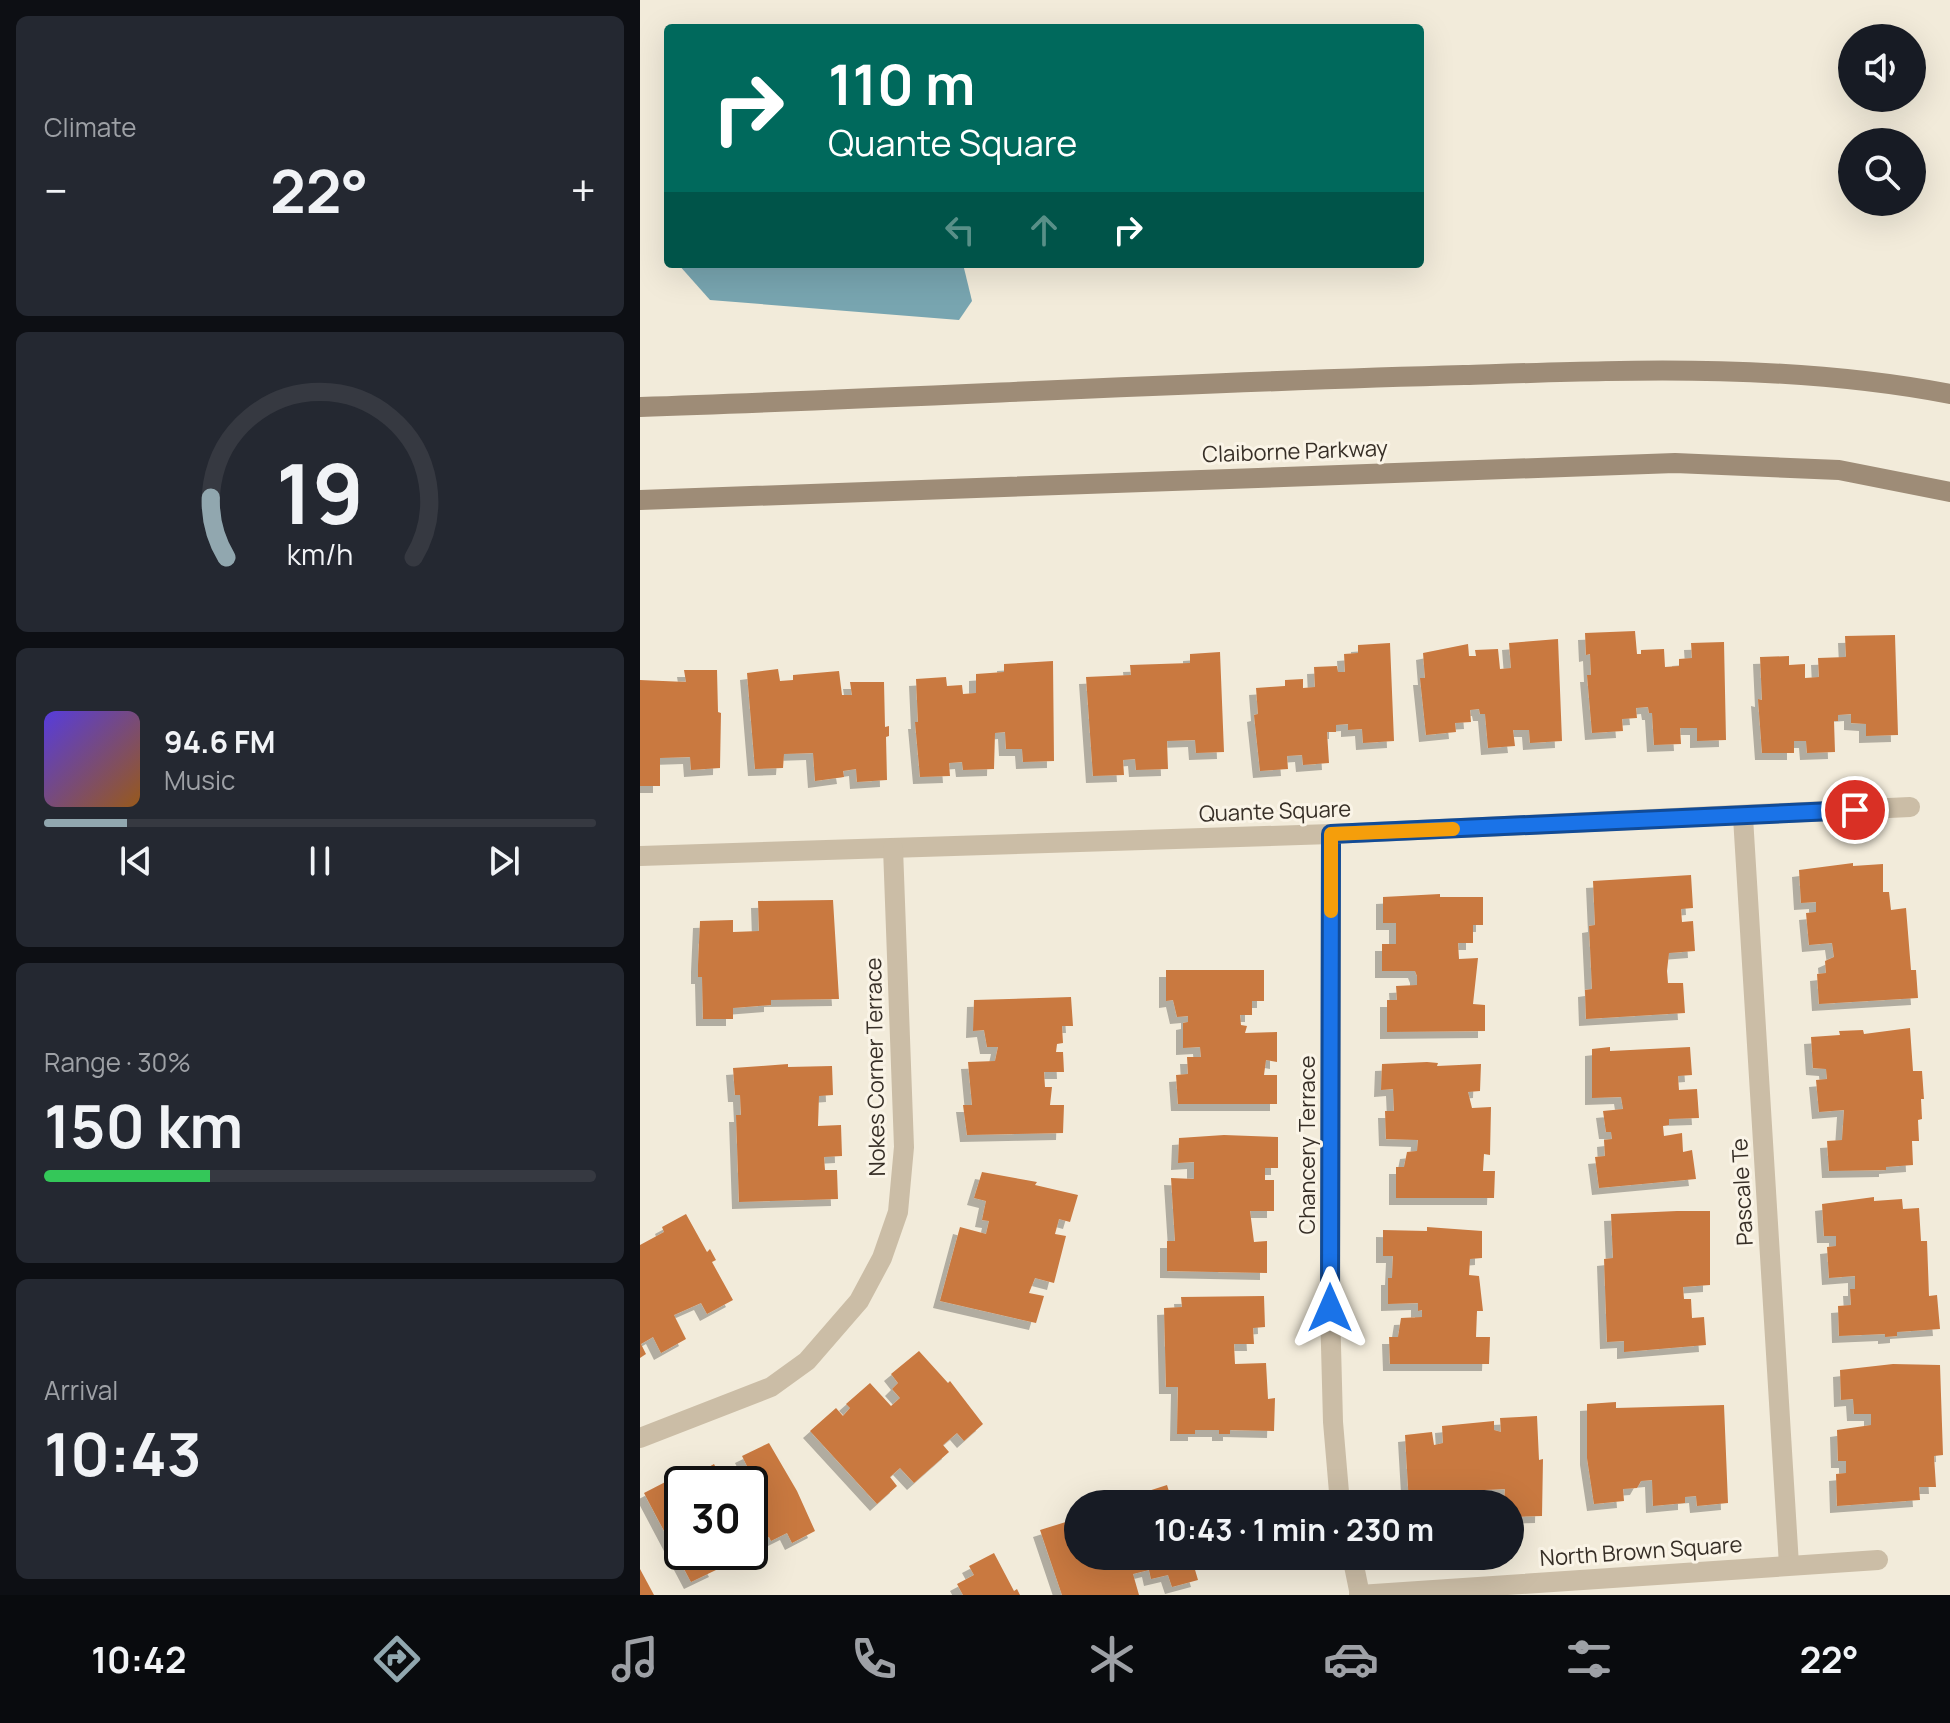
<!DOCTYPE html>
<meta charset="utf-8">
<style>
:root{--surface:#171b24;--page:#242831;--text:#f1f3f6;--muted:#9ea1a6;--line:#363941;--accent:#91a7af}
body{margin:0;font-family:Manrope,sans-serif;background:var(--page);color:var(--text);height:100vh;display:flex;flex-direction:column;font-size:30px;white-space:nowrap}
*{box-sizing:border-box;margin:0}
p{font-size:26px;color:var(--muted)}
.icon{flex:none;width:44px;height:44px;fill:none;stroke:currentColor;stroke-width:2;stroke-linecap:round;stroke-linejoin:round}
.map{position:relative;flex:1;overflow:hidden}
.side{display:flex;flex-direction:column;gap:16px;padding:16px;background:#0d0f14;width:640px}
.side>*{flex:none}
.guide{position:absolute;left:24px;top:24px;width:760px;height:244px;border-radius:8px;box-shadow:0 8px 32px #0002;background:#00695c;color:#fff;overflow:hidden}
.controls{position:absolute;left:1198px;top:24px;display:grid;gap:16px}
.controls a{display:grid;place-items:center;width:88px;height:88px;border-radius:50%;background:var(--surface);box-shadow:0 8px 32px #0002;font-size:40px}
.speed{position:absolute;left:24px;top:1466px;display:flex;gap:16px;font-size:40px;font-weight:700;text-align:center}
.speed>*{display:grid;place-content:center;width:104px;height:104px;border-radius:50%;background:var(--surface);box-shadow:0 8px 32px #0002;line-height:1}
.speed .limit{border:4px solid #111;border-radius:12px;background:#fff;color:#111}
.pin{position:absolute;display:grid;place-items:center;width:68px;height:68px;color:#fff;margin:-34px;border:4px solid #fff;border-radius:50%;box-shadow:0 2px 8px #0007}
.me{position:absolute;width:88px;margin:-44px;rotate:0deg;stroke-linejoin:round;filter:drop-shadow(0 0 6px #0008)}
.turn{display:flex;align-items:center;gap:28px;height:168px;padding:0 32px;font-size:36px}
.turn .icon{width:104px;height:104px;stroke-width:2.5}
.turn b{display:block;font-size:56px;line-height:68px}
.lanes{display:flex;align-items:center;height:76px;padding:0 32px;background:#0003;justify-content:center;gap:40px;direction:ltr}
.lanes .off{opacity:.35}
.big{font-size:60px;font-weight:700;line-height:1.1}
.side .tile{flex:1;display:flex;flex-direction:column;justify-content:center;gap:12px;min-width:0;padding:0 28px;border-radius:12px;background:var(--page)}
.side .dial{align-items:center;gap:0}
.dial svg{height:208px;overflow:visible;fill:none;stroke:var(--line);stroke-width:7;stroke-linecap:round;text-anchor:middle}
.dial text{fill:var(--text);stroke:none}
.song{display:flex;align-items:center;gap:24px}
.cover{width:96px;height:96px;border-radius:12px;background:linear-gradient(135deg,hsl(250 70% 55%),hsl(30 70% 35%))}
.played{height:8px;border-radius:4px;background:linear-gradient(90deg,var(--accent) 15%,var(--line) 15%)}
.keys{display:flex;justify-content:space-around;direction:ltr}
.heat{display:flex;justify-content:space-between;align-items:center;font-size:44px;direction:ltr}
.charge{height:12px;border-radius:6px;background:linear-gradient(90deg,#34c759 30%,var(--line) 0)}
.trip{position:absolute;left:424px;top:1490px;width:460px;height:80px;border-radius:40px;background:var(--surface);box-shadow:0 8px 32px #0002;font-weight:700;line-height:80px;text-align:center}
.tab-bar{display:flex;height:128px;justify-content:space-around;align-items:center;background:#090b0e;color:var(--muted)}
.tab-bar .icon{width:56px;height:56px}
.tab-bar .current{color:var(--accent)}
.tab-bar b{font-size:36px;color:var(--text)}
main{display:flex;flex:1;min-height:0}
.map>svg:first-child{display:block}
</style>
<main>
<section class="side">
<div class="tile"><p>Climate</p>
<div class="heat"><a>−</a><b class="big">22°</b><a>+</a></div>
</div>
<div class="tile dial"><svg viewBox="0 0 100 80">
<path d="M14 69A42 42 0 1 1 86 69"/>
<path d="M14 69A42 42 0 0 1 8 46" stroke="#91a7af"/>
<text x="50" y="56" font-size="32" font-weight="700">19</text>
<text x="50" y="72" font-size="11">km/h</text>
</svg></div>
<div class="tile">
<div class="song"><i class="cover"></i><div><b>94.6 FM</b><p>Music</p></div></div>
<div class="played"></div>
<div class="keys"><svg class="icon" aria-label="previous" viewBox="0 0 24 24"><path d="M18 5L8 12l10 7zM5 5v14"/></svg><svg class="icon" aria-label="pause" viewBox="0 0 24 24"><path d="M8 5v14M16 5v14"/></svg><svg class="icon" aria-label="next" viewBox="0 0 24 24"><path d="M6 5l10 7-10 7zM19 5v14"/></svg></div>
</div>
<div class="tile"><p>Range · 30%</p><b class="big">150 km</b><div class="charge"></div></div>
<div class="tile"><p>Arrival</p><b class="big">10:43</b></div>
</section>
<div class="map">
<svg width="1310" height="1595" viewBox="0 0 1310 1595">
<defs>
<filter id="shadow"><feDropShadow dx="-7" dy="7" stdDeviation="0" flood-color="#0004"/></filter>
</defs>
<rect width="100%" height="100%" fill="#f2ebda"/>
<path fill="#78a5b0" d="M 38,264 L 323,264 L 332,301 L 319,320 L 70,300 Z"/>
<g fill="#c97941" filter="url(#shadow)">
<path d="M 995,631 L 997,654 L 1001,654 L 1001,650 L 1024,649 L 1025,667 L 1039,666 L 1039,659 L 1052,658 L 1051,643 L 1084,642 L 1086,740 L 1057,741 L 1057,728 L 1040,728 L 1041,744 L 1014,745 L 1012,713 L 1009,713 L 1008,707 L 996,708 L 997,718 L 982,719 L 983,731 L 952,733 L 947,675 L 951,675 L 950,654 L 946,655 L 945,633 Z"/>
<path d="M 1255,635 L 1258,735 L 1226,736 L 1226,724 L 1211,723 L 1211,714 L 1198,715 L 1198,721 L 1194,721 L 1195,752 L 1167,753 L 1166,741 L 1154,741 L 1154,753 L 1122,753 L 1118,699 L 1122,700 L 1120,657 L 1149,656 L 1149,665 L 1165,664 L 1165,678 L 1179,677 L 1178,658 L 1206,657 L 1205,636 Z"/>
<path d="M 918,639 L 922,741 L 890,743 L 889,730 L 873,730 L 875,746 L 848,748 L 845,714 L 840,714 L 839,709 L 830,710 L 831,722 L 815,723 L 816,732 L 786,735 L 780,678 L 785,678 L 783,653 L 828,644 L 829,656 L 836,656 L 835,650 L 858,649 L 860,669 L 871,668 L 869,643 Z"/>
<path d="M 750,643 L 754,741 L 723,743 L 722,729 L 708,730 L 708,724 L 696,725 L 696,732 L 687,732 L 689,763 L 663,765 L 662,755 L 647,756 L 648,769 L 620,771 L 614,715 L 618,714 L 616,688 L 645,686 L 645,680 L 663,679 L 663,688 L 675,687 L 674,667 L 697,666 L 698,672 L 705,672 L 704,654 L 718,653 L 718,645 Z"/>
<path d="M 580,652 L 584,752 L 556,753 L 555,740 L 527,741 L 528,769 L 496,770 L 495,759 L 483,760 L 484,775 L 453,776 L 446,677 L 491,675 L 490,665 L 550,663 L 550,654 Z"/>
<path d="M 413,661 L 414,761 L 383,762 L 382,749 L 366,749 L 365,732 L 355,733 L 354,769 L 323,770 L 322,762 L 309,763 L 310,776 L 280,777 L 275,722 L 278,722 L 276,679 L 306,677 L 307,686 L 322,685 L 323,694 L 336,693 L 336,674 L 364,672 L 364,664 Z"/>
<path d="M 138,669 L 140,681 L 153,680 L 153,675 L 199,671 L 202,695 L 212,695 L 210,682 L 244,682 L 245,727 L 249,726 L 249,736 L 246,737 L 247,780 L 217,782 L 216,769 L 203,771 L 204,777 L 175,781 L 173,753 L 144,754 L 143,768 L 115,769 L 107,673 Z"/>
<path d="M 44,670 L 77,670 L 78,712 L 81,713 L 80,768 L 51,770 L 50,757 L 20,758 L 20,786 L 0,786 L 0,680 L 46,682 Z"/>
<path d="M 1213,863 L 1213,866 L 1243,864 L 1243,892 L 1249,892 L 1251,910 L 1266,908 L 1271,970 L 1276,970 L 1278,998 L 1179,1004 L 1177,974 L 1186,973 L 1185,961 L 1194,957 L 1192,943 L 1169,945 L 1166,913 L 1176,912 L 1176,902 L 1161,903 L 1159,870 Z"/>
<path d="M 1051,875 L 1053,908 L 1041,909 L 1042,922 L 1053,921 L 1055,951 L 1029,953 L 1027,971 L 1028,983 L 1043,983 L 1045,1013 L 946,1019 L 945,990 L 952,989 L 949,926 L 955,925 L 953,881 Z"/>
<path d="M 800,894 L 800,897 L 843,897 L 843,925 L 833,925 L 833,943 L 818,943 L 819,959 L 838,958 L 833,1004 L 845,1005 L 845,1031 L 747,1032 L 747,1000 L 757,1000 L 756,986 L 777,985 L 777,976 L 775,971 L 742,971 L 742,944 L 756,944 L 756,923 L 743,923 L 743,897 Z"/>
<path d="M 193,900 L 199,999 L 131,1000 L 131,1005 L 93,1008 L 93,1019 L 63,1019 L 62,977 L 58,977 L 58,965 L 60,921 L 93,920 L 93,932 L 119,931 L 118,901 Z"/>
<path d="M 526,970 L 624,970 L 624,1001 L 612,1001 L 612,1015 L 600,1015 L 601,1025 L 607,1026 L 605,1033 L 637,1032 L 637,1062 L 626,1060 L 624,1075 L 637,1075 L 637,1104 L 538,1104 L 536,1075 L 548,1074 L 547,1057 L 561,1057 L 560,1047 L 543,1048 L 543,1023 L 548,1022 L 548,1016 L 537,1017 L 533,1000 L 526,1001 Z"/>
<path d="M 431,997 L 433,1026 L 422,1026 L 423,1043 L 417,1044 L 416,1052 L 423,1052 L 424,1072 L 404,1072 L 405,1087 L 412,1087 L 410,1105 L 424,1105 L 423,1133 L 327,1135 L 323,1105 L 332,1105 L 328,1062 L 355,1061 L 358,1047 L 347,1047 L 344,1030 L 333,1031 L 334,1000 Z"/>
<path d="M 1270,1028 L 1273,1071 L 1282,1071 L 1284,1099 L 1281,1099 L 1282,1119 L 1278,1120 L 1279,1141 L 1272,1141 L 1273,1165 L 1246,1167 L 1246,1170 L 1189,1171 L 1187,1141 L 1202,1140 L 1204,1110 L 1179,1112 L 1176,1080 L 1187,1079 L 1186,1069 L 1173,1068 L 1171,1037 L 1200,1035 L 1199,1031 L 1223,1030 L 1224,1034 Z"/>
<path d="M 970,1047 L 970,1051 L 1050,1047 L 1052,1075 L 1038,1076 L 1039,1090 L 1057,1089 L 1059,1118 L 1029,1119 L 1029,1125 L 1023,1126 L 1024,1136 L 1042,1133 L 1043,1152 L 1052,1150 L 1056,1179 L 959,1188 L 955,1157 L 965,1156 L 964,1140 L 972,1139 L 971,1132 L 966,1132 L 963,1111 L 983,1109 L 981,1097 L 952,1098 L 952,1049 Z"/>
<path d="M 787,1062 L 798,1063 L 797,1066 L 841,1064 L 840,1091 L 828,1092 L 832,1108 L 851,1107 L 850,1155 L 844,1154 L 843,1171 L 855,1171 L 854,1198 L 756,1198 L 756,1167 L 764,1167 L 767,1152 L 777,1151 L 778,1140 L 746,1139 L 745,1111 L 754,1111 L 753,1089 L 741,1090 L 742,1064 Z"/>
<path d="M 148,1064 L 148,1067 L 192,1066 L 193,1095 L 179,1096 L 178,1126 L 201,1125 L 202,1156 L 184,1157 L 185,1170 L 197,1170 L 198,1199 L 99,1202 L 96,1115 L 101,1115 L 100,1095 L 95,1095 L 93,1068 Z"/>
<path d="M 584,1135 L 638,1137 L 638,1168 L 625,1168 L 625,1180 L 634,1180 L 634,1211 L 610,1211 L 614,1242 L 627,1241 L 627,1273 L 527,1271 L 527,1241 L 535,1241 L 531,1178 L 554,1179 L 554,1162 L 538,1163 L 539,1138 Z"/>
<path d="M 342,1172 L 397,1182 L 395,1185 L 438,1195 L 430,1222 L 419,1219 L 415,1234 L 426,1236 L 414,1283 L 395,1278 L 389,1293 L 404,1296 L 396,1323 L 300,1301 L 320,1227 L 346,1234 L 349,1221 L 342,1220 L 346,1201 L 334,1198 Z"/>
<path d="M 1234,1197 L 1234,1201 L 1262,1199 L 1263,1209 L 1279,1208 L 1281,1241 L 1287,1241 L 1289,1296 L 1297,1295 L 1300,1329 L 1257,1332 L 1257,1336 L 1245,1337 L 1245,1334 L 1199,1336 L 1198,1306 L 1211,1305 L 1210,1289 L 1215,1289 L 1215,1276 L 1189,1278 L 1187,1247 L 1196,1246 L 1196,1236 L 1184,1236 L 1182,1204 Z"/>
<path d="M 1037,1211 L 1070,1211 L 1070,1285 L 1043,1287 L 1044,1299 L 1051,1299 L 1052,1318 L 1064,1317 L 1066,1345 L 984,1352 L 984,1341 L 967,1342 L 964,1259 L 973,1258 L 971,1214 Z"/>
<path d="M 46,1214 L 67,1252 L 70,1249 L 76,1260 L 72,1262 L 93,1300 L 67,1314 L 61,1303 L 34,1315 L 46,1339 L 21,1353 L 13,1337 L 1,1344 L 6,1354 L 0,1358 L 0,1245 L 24,1232 L 22,1227 Z"/>
<path d="M 787,1227 L 842,1231 L 842,1258 L 830,1259 L 829,1275 L 839,1276 L 843,1311 L 837,1311 L 836,1337 L 850,1337 L 849,1364 L 750,1364 L 749,1337 L 758,1337 L 761,1318 L 782,1317 L 782,1310 L 778,1311 L 778,1303 L 748,1304 L 748,1278 L 752,1278 L 753,1256 L 743,1256 L 743,1230 L 787,1231 Z"/>
<path d="M 624,1296 L 625,1327 L 613,1328 L 614,1344 L 594,1344 L 595,1364 L 626,1363 L 628,1399 L 635,1398 L 634,1431 L 590,1430 L 590,1434 L 579,1434 L 579,1430 L 555,1430 L 555,1434 L 537,1434 L 538,1387 L 526,1387 L 524,1308 L 542,1307 L 541,1297 Z"/>
<path d="M 279,1351 L 308,1383 L 310,1381 L 343,1424 L 324,1441 L 317,1433 L 303,1445 L 309,1452 L 274,1483 L 260,1468 L 250,1477 L 257,1486 L 237,1504 L 170,1431 L 196,1408 L 203,1416 L 210,1408 L 206,1404 L 230,1383 L 251,1406 L 260,1398 L 252,1389 L 258,1383 L 251,1374 Z"/>
<path d="M 1253,1364 L 1300,1365 L 1303,1455 L 1294,1456 L 1296,1487 L 1279,1487 L 1280,1500 L 1197,1506 L 1196,1474 L 1206,1473 L 1206,1461 L 1198,1461 L 1197,1430 L 1231,1425 L 1231,1414 L 1214,1414 L 1213,1399 L 1201,1400 L 1200,1370 Z"/>
<path d="M 976,1402 L 976,1408 L 1084,1405 L 1088,1503 L 1057,1506 L 1056,1496 L 1045,1497 L 1045,1503 L 1013,1506 L 1012,1480 L 1001,1481 L 997,1488 L 983,1489 L 984,1501 L 954,1504 L 947,1458 L 947,1404 Z"/>
<path d="M 897,1416 L 899,1460 L 903,1459 L 902,1516 L 872,1517 L 874,1505 L 864,1504 L 865,1489 L 845,1490 L 844,1504 L 769,1504 L 765,1435 L 792,1432 L 794,1445 L 803,1443 L 802,1426 L 854,1421 L 854,1430 L 861,1432 L 860,1418 Z"/>
<path d="M 129,1443 L 157,1491 L 175,1531 L 152,1543 L 147,1533 L 131,1541 L 129,1537 L 120,1541 L 123,1546 L 110,1552 L 110,1484 L 98,1484 L 93,1474 L 107,1466 L 102,1456 Z"/>
<path d="M 74,1464 L 84,1484 L 47,1484 L 54,1480 L 53,1476 Z"/>
<path d="M 33,1478 L 38,1488 L 42,1486 L 42,1552 L 82,1552 L 70,1558 L 76,1570 L 51,1582 L 4,1493 Z"/>
<path d="M 527,1485 L 533,1504 L 506,1504 L 502,1493 Z"/>
<path d="M 485,1494 L 488,1504 L 457,1504 L 457,1503 Z"/>
<path d="M 429,1521 L 432,1529 L 438,1527 L 438,1556 L 551,1556 L 558,1580 L 532,1587 L 528,1575 L 511,1579 L 509,1570 L 493,1574 L 499,1595 L 422,1595 L 400,1530 Z"/>
<path d="M 354,1553 L 374,1591 L 377,1589 L 380,1595 L 323,1595 L 317,1584 L 334,1575 L 329,1566 Z"/>
<path d="M 0,1569 L 14,1595 L 0,1595 Z"/>
</g>
<g fill="none" stroke-linecap="round" stroke-linejoin="round">
<g stroke="#cbbda6" stroke-width="20">
<path d="M 1103,817 L 1149,1565"/>
<path d="M 691,834 L 690,1308 L 693,1422 L 700,1504"/>
<path d="M 0,856 L 691,834 L 1270,807"/>
<path d="M 0,1438 L 131,1387 L 167,1361 L 219,1301 L 242,1258 L 258,1212 L 264,1147 L 253,848"/>
<path d="M 712,1556 L 720,1595"/>
<path d="M 719,1595 L 1238,1560"/>
</g>
<g stroke="#9e8c77" stroke-width="20">
<path d="M 0,407 C 275,398 549,382 824,375 C 988,370 1148,363 1310,394"/>
<path d="M 0,500 L 1035,463 L 1199,470 L 1310,492"/>
</g>
</g>
<g fill="none" stroke-linecap="round" stroke-linejoin="round">
<g stroke="#114b97" stroke-width="20">
<path id="route" d="M 690,1308 L 691,834 L 1215,810"/>
</g>
<use href="#route" stroke="#1a73e8" stroke-width="14"/>
<path stroke="#f59e0b" stroke-width="14" d="M 691,911 L 691,834 L 813,829"/>
</g>
<g text-anchor="middle" dominant-baseline="central" stroke-width="6" stroke-linejoin="round" paint-order="stroke">
<g font-size="22" fill="#372f27" stroke="#faf4e7">
<text transform="translate(655 451) rotate(-2)">Claiborne Parkway</text>
<text transform="translate(635 811) rotate(-2)">Quante Square</text>
<text transform="translate(235 1067) rotate(-91)">Nokes Corner Terrace</text>
<text transform="translate(667 1145) rotate(-90)">Chancery Terrace</text>
<text transform="translate(1102 1192) rotate(-93)">Pascale Te</text>
<text transform="translate(1001 1551) rotate(-4)">North Brown Square</text>
</g>
</g>
</svg>
<div class="controls">
<a><svg class="icon" aria-label="sound" viewBox="0 0 24 24"><path d="M4 9h4l5-4v14l-5-4H4zM17 9q2 3 0 6"/></svg></a>
<a><svg class="icon" aria-label="search" viewBox="0 0 24 24"><circle cx="10" cy="10" r="6"/><path d="M15 15l6 6"/></svg></a>
</div>
<div class="speed"><div class="limit">30</div></div>
<div class="pin" style="left:1215px;top:810px;background:#d93025"><svg class="icon" aria-label="arrive" viewBox="0 0 24 24"><path d="M6 21V4h12l-3 4 3 4H6"/></svg></div>
<svg class="me" style="left:690px;top:1308px" viewBox="-20 -20 40 40"><path d="M0-17L14 15 0 8-14 15z" fill="#1a73e8" stroke="#fff" stroke-width="4"/></svg>
<div class="trip">10:43 · 1 min · 230 m</div>
<div class="guide">
<div class="turn"><svg class="icon" aria-label="right" viewBox="0 0 24 24"><path d="M7 20v-9h11M14 6l5 5-5 5"/></svg><div><b>110 m</b>Quante Square</div></div>
<div class="lanes"><svg class="icon off" aria-label="left" viewBox="0 0 24 24"><path d="M17 20v-9H6M10 6l-5 5 5 5"/></svg><svg class="icon off" aria-label="ahead" viewBox="0 0 24 24"><path d="M12 20V5M6 11l6-6 6 6"/></svg><svg class="icon" aria-label="right" viewBox="0 0 24 24"><path d="M7 20v-9h11M14 6l5 5-5 5"/></svg></div>
</div>
</div>
</main>
<nav class="tab-bar">
<b>10:42</b>
<svg class="icon current" aria-label="directions" viewBox="0 0 24 24"><path d="M12 3l9 9-9 9-9-9zM9 14v-3h6M13 9l2 2-2 2"/></svg>
<svg class="icon" aria-label="music" viewBox="0 0 24 24"><path d="M9 18V5l10-2v13"/><circle cx="6" cy="18" r="3"/><circle cx="16" cy="16" r="3"/></svg>
<svg class="icon" aria-label="phone" viewBox="0 0 24 24"><path d="M5 4h4l2 5-3 2q2 4 5 5l2-3 5 2v4C11 20 4 13 5 4z"/></svg>
<svg class="icon" aria-label="climate" viewBox="0 0 24 24"><path d="M12 3v18M4 7l16 10M4 17L20 7"/></svg>
<svg class="icon" aria-label="car" viewBox="0 0 24 24"><path d="M5 17H2v-5l4-1 3-4h7l3 4 3 1v5h-3M9 17h6M6 11h13"/><circle cx="7" cy="17" r="2"/><circle cx="17" cy="17" r="2"/></svg>
<svg class="icon" aria-label="filters" viewBox="0 0 24 24"><path d="M4 7h16M4 17h16"/><circle cx="9" cy="7" r="2"/><circle cx="15" cy="17" r="2"/></svg>
<b>22°</b>
</nav>
